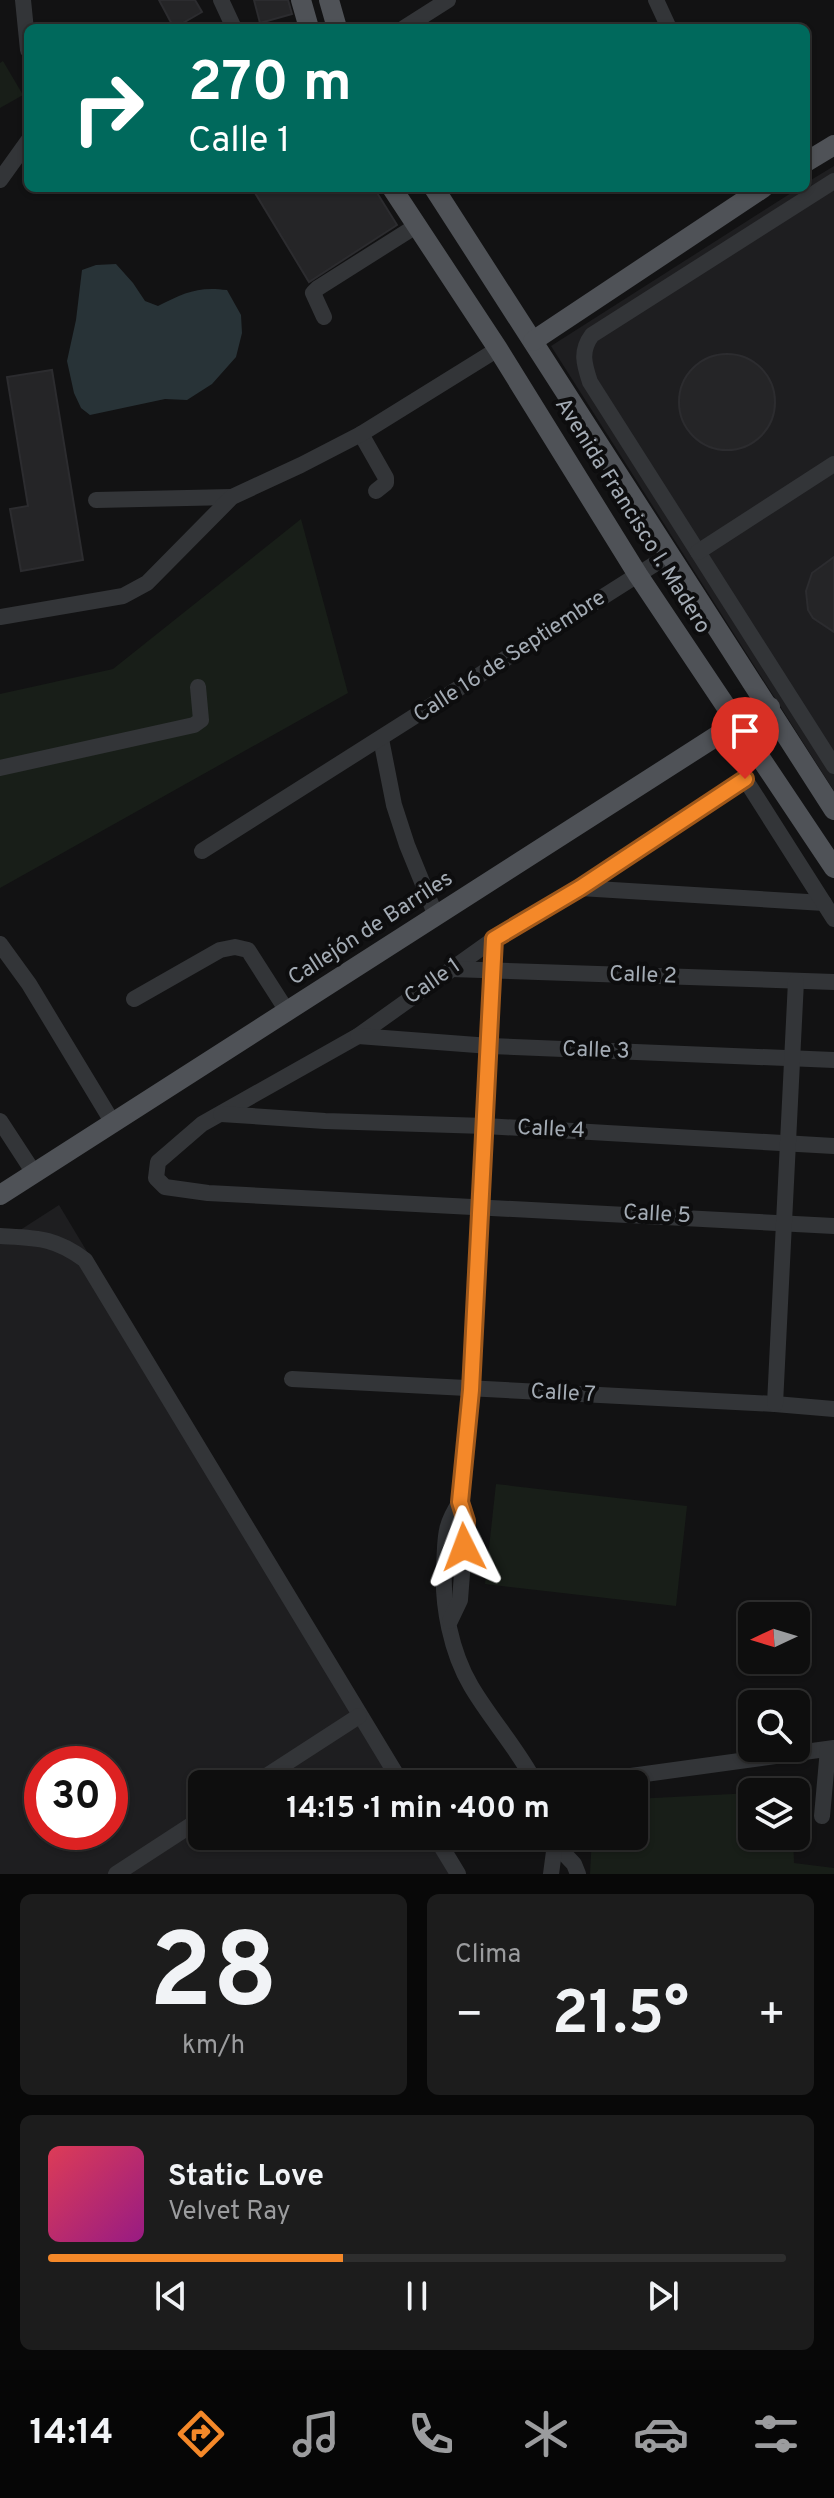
<!DOCTYPE html>
<html lang="es">
<meta charset="utf-8">
<style>
:root{--surface:#0e0e0e;--page:#1c1c1c;--text:#f1f3f6;--muted:#9b9c9e;--line:#2e2e2e;--accent:#f48829}
body{margin:0;font-family:Overpass,sans-serif;background:var(--page);color:var(--text);height:100vh;display:flex;flex-direction:column;font-size:30px;white-space:nowrap}
*{box-sizing:border-box;margin:0}
p{font-size:26px;color:var(--muted)}
.icon{flex:none;width:44px;height:44px;fill:none;stroke:currentColor;stroke-width:2;stroke-linecap:round;stroke-linejoin:round}
.map{position:relative;height:1874px;overflow:hidden}
.details{display:flex;flex-direction:column;gap:20px;padding:20px;background:#080808;flex:1}
.details>*{flex:none}
.guide{position:absolute;left:24px;top:24px;width:786px;height:168px;border-radius:12px;box-shadow:0 2px 6px #0004,0 0 0 2px var(--line);background:#00695c;color:#fff;overflow:hidden}
.needle{width:52px;rotate:266deg}
.fabs{position:absolute;left:738px;top:1602px;display:grid;gap:16px}
.fabs a{display:grid;place-items:center;width:72px;height:72px;border-radius:12px;background:var(--surface);box-shadow:0 2px 6px #0004,0 0 0 2px var(--line);font-size:40px}
.speed{position:absolute;left:24px;top:1746px;display:flex;gap:16px;font-size:40px;font-weight:700;text-align:center}
.speed>*{display:grid;place-content:center;width:104px;height:104px;border-radius:50%;background:var(--surface);box-shadow:0 2px 6px #0004,0 0 0 2px var(--line);line-height:1}
.speed .limit{border:12px solid #d22;background:#fff;color:#111}
.pin{position:absolute;display:grid;place-items:center;width:68px;height:68px;color:#fff;margin:-82px -34px;border-radius:50% 50% 50% 0;rotate:-45deg;box-shadow:0 0 8px #0007}
.pin .icon{rotate:45deg}
.me{position:absolute;width:88px;margin:-44px;rotate:357deg;stroke-linejoin:round;filter:drop-shadow(0 0 6px #0008)}
.turn{display:flex;align-items:center;gap:28px;height:168px;padding:0 32px;font-size:36px}
.turn .icon{width:104px;height:104px;stroke-width:2.5}
.turn b{display:block;font-size:56px;line-height:68px}
.big{font-size:60px;font-weight:700;line-height:1.1}
.details .widget{flex:1;display:flex;flex-direction:column;justify-content:center;gap:12px;min-width:0;padding:0 28px;border-radius:12px;background:var(--page)}
.details .dial{align-items:center;gap:0}
.dial b{font-size:104px;line-height:1}
.song{display:flex;align-items:center;gap:24px}
.cover{width:96px;height:96px;border-radius:12px;background:linear-gradient(135deg,hsl(350 70% 55%),hsl(310 70% 35%))}
.played{height:8px;border-radius:4px;background:linear-gradient(90deg,var(--accent) 40%,var(--line) 40%)}
.keys{display:flex;justify-content:space-around;direction:ltr}
.heat{display:flex;justify-content:space-between;align-items:center;font-size:44px;direction:ltr}
.details .tiles{flex:1;display:grid;gap:20px;grid-template-columns:1fr 1fr}
.widget:last-child{grid-column:span 2}
.trip{position:absolute;left:188px;top:1770px;width:460px;height:80px;border-radius:12px;background:var(--surface);box-shadow:0 2px 6px #0004,0 0 0 2px var(--line);font-weight:700;line-height:80px;text-align:center}
.dock{display:flex;height:128px;justify-content:space-around;align-items:center;background:#060606;color:var(--muted)}
.dock .icon{width:56px;height:56px}
.dock .active{color:var(--accent)}
.dock b{font-size:36px;color:var(--text)}
.map>svg:first-child{display:block}
</style>
<div class="map">
<svg width="834" height="1874" viewBox="0 0 834 1874">
<rect width="100%" height="100%" fill="#121213"/>
<g fill="#1e1e20" fill-rule="evenodd">
<path d="M 834,166 L 834,791 L 551,346 L 799,188 L 806,188 L 806,183 Z"/>
<path d="M 59,1205 L 407,1784 L 202,1784 L 202,1836 L 438,1836 L 461,1874 L 0,1874 L 0,1243 ZM 42,1764 L 110,1764 L 110,1832 L 42,1832 Z"/>
</g>
<g fill="#181e18">
<path d="M 3,61 L 23,95 L 0,108 L 0,63 Z"/>
<path d="M 301,519 L 348,693 L 0,888 L 0,694 L 113,669 Z"/>
<path d="M 496,1484 L 687,1506 L 676,1606 L 485,1584 Z"/>
<path d="M 752,1793 L 752,1836 L 793,1836 L 794,1863 L 834,1868 L 834,1874 L 590,1874 L 592,1836 L 634,1836 L 634,1799 Z"/>
</g>
<path fill="#283337" d="M 116,264 L 133,283 L 145,301 L 158,306 C 184,293 197,286 227,290 L 241,315 L 242,333 L 236,357 L 212,384 L 187,400 L 165,399 L 90,415 L 81,408 L 74,393 L 67,361 L 76,320 L 82,270 L 96,265 Z"/>
<g fill="#252527" stroke="#2c2c2f" stroke-width="2">
<path d="M 159,0 L 195,0 L 202,12 L 174,28 Z"/>
<path d="M 254,0 L 288,0 L 292,14 L 260,23 Z"/>
<path d="M 252,188 L 374,188 L 397,225 L 309,282 Z"/>
<circle cx="727" cy="402" r="48"/>
<path d="M 52,370 L 83,560 L 21,571 L 10,509 L 28,506 L 7,377 Z"/>
<path d="M 834,557 L 834,632 L 813,618 L 808,610 L 806,591 L 812,573 Z"/>
</g>
<g fill="none" stroke-linecap="round" stroke-linejoin="round">
<g stroke="#333538" stroke-width="16">
<path d="M 23,0 L 28,50"/>
<path d="M 221,0 L 234,28"/>
<path d="M 656,0 L 669,28"/>
<path d="M 404,28 L 448,0"/>
<path d="M 0,180 L 28,141"/>
<path d="M 834,181 L 592,335 C 580,351 584,364 590,382 L 834,766"/>
<path d="M 324,317 L 313,293 L 318,288 L 416,226"/>
<path d="M 361,434 L 386,478 L 386,483 L 376,491"/>
<path d="M 96,500 L 232,497"/>
<path d="M 698,552 L 834,464"/>
<path d="M 0,617 L 123,596 L 147,583 L 232,497 L 301,465 L 361,434 L 498,349"/>
<path d="M 381,739 L 394,805 L 407,845 L 436,916"/>
<path d="M 0,768 L 194,725 L 201,720 L 198,687"/>
<path d="M 202,851 L 669,555"/>
<path d="M 580,888 L 824,903"/>
<path d="M 834,919 L 745,779 L 580,888 L 494,939 L 358,1036 L 202,1124 L 158,1162 L 156,1178 L 165,1187 L 208,1193 L 834,1226"/>
<path d="M 0,944 L 29,984 L 113,1123"/>
<path d="M 452,969 L 834,982"/>
<path d="M 134,999 L 220,950 L 235,947 L 248,950 L 287,1011"/>
<path d="M 358,1036 L 490,1046 L 834,1060"/>
<path d="M 221,1114 L 325,1121 L 485,1126 L 834,1146"/>
<path d="M 0,1121 L 34,1173"/>
<path d="M 0,1236 C 36,1238 55,1237 85,1260 L 402,1784"/>
<path d="M 292,1379 L 775,1404 L 834,1409"/>
<path d="M 775,1404 L 796,981"/>
<path d="M 460,1502 C 443,1528 446,1537 444,1567 C 442,1606 451,1652 471,1686 C 491,1720 518,1749 536,1784"/>
<path d="M 450,1621 L 460,1600 L 466,1521 L 460,1502 L 471,1390 L 494,939"/>
<path d="M 254,1784 L 359,1716"/>
<path d="M 573,1784 L 834,1748"/>
<path d="M 822,1816 L 828,1749"/>
<path d="M 435,1836 L 458,1874"/>
<path d="M 555,1844 L 574,1864 L 578,1874"/>
<path d="M 116,1874 L 202,1818"/>
<path d="M 551,1874 L 555,1844 L 553,1836"/>
</g>
<g stroke="#4f5257" stroke-width="20">
<path d="M 301,0 L 309,28"/>
<path d="M 329,0 L 337,28"/>
<path d="M 806,162 L 834,145"/>
<path d="M 392,188 L 498,349 L 638,575 L 834,868"/>
<path d="M 434,188 L 834,810"/>
<path d="M 533,341 L 763,188"/>
<path d="M 0,1195 L 737,723 L 770,707"/>
</g>
</g>
<g fill="none" stroke-linecap="round" stroke-linejoin="round">
<g stroke="#9f581b" stroke-width="20">
<path id="route" d="M 464,1547 L 466,1521 L 460,1502 L 471,1390 L 494,939 L 580,888 L 745,779"/>
</g>
<use href="#route" stroke="#f48829" stroke-width="14"/>
</g>
<g text-anchor="middle" dominant-baseline="central" stroke-width="8" stroke-linejoin="round" paint-order="stroke">
<g font-size="22" fill="#a3abb4" stroke="#0d0d0e">
<text transform="translate(632 516) rotate(58)">Avenida Francisco I. Madero</text>
<text transform="translate(510 657) rotate(-33)">Calle 16 de Septiembre</text>
<text transform="translate(371 929) rotate(-33)">Callejón de Barriles</text>
<text transform="translate(643 976) rotate(2)">Calle 2</text>
<text transform="translate(433 982) rotate(-35)">Calle 1</text>
<text transform="translate(596 1051) rotate(2)">Calle 3</text>
<text transform="translate(551 1130) rotate(3)">Calle 4</text>
<text transform="translate(657 1215) rotate(3)">Calle 5</text>
<text transform="translate(563 1394) rotate(3)">Calle 7</text>
</g>
</g>
</svg>
<div class="fabs">
<a><svg class="needle" viewBox="-14 -14 28 28"><path d="M0-13l5 13h-10z" fill="#e53935"/><path d="M0 13l5-13h-10z" fill="#9b9c9e"/></svg></a>
<a><svg class="icon" aria-label="search" viewBox="0 0 24 24"><circle cx="10" cy="10" r="6"/><path d="M15 15l6 6"/></svg></a>
<a><svg class="icon" aria-label="layers" viewBox="0 0 24 24"><path d="M12 4l9 5-9 5-9-5zM3 14l9 5 9-5"/></svg></a>
</div>
<div class="speed"><div class="limit">30</div></div>
<div class="pin" style="left:745px;top:779px;background:#d93025"><svg class="icon" aria-label="arrive" viewBox="0 0 24 24"><path d="M6 21V4h12l-3 4 3 4H6"/></svg></div>
<svg class="me" style="left:464px;top:1547px" viewBox="-20 -20 40 40"><path d="M0-17L14 15 0 8-14 15z" fill="#f48829" stroke="#fff" stroke-width="4"/></svg>
<div class="trip">14:15 · 1 min · 400 m</div>
<div class="guide">
<div class="turn"><svg class="icon" aria-label="right" viewBox="0 0 24 24"><path d="M7 20v-9h11M14 6l5 5-5 5"/></svg><div><b>270 m</b>Calle 1</div></div>
</div>
</div>
<section class="details">
<div class="tiles">
<div class="widget dial"><b>28</b><p>km/h</p></div>
<div class="widget"><p>Clima</p>
<div class="heat"><a>−</a><b class="big">21.5°</b><a>+</a></div>
</div>
<div class="widget">
<div class="song"><i class="cover"></i><div><b>Static Love</b><p>Velvet Ray</p></div></div>
<div class="played"></div>
<div class="keys"><svg class="icon" aria-label="previous" viewBox="0 0 24 24"><path d="M18 5L8 12l10 7zM5 5v14"/></svg><svg class="icon" aria-label="pause" viewBox="0 0 24 24"><path d="M8 5v14M16 5v14"/></svg><svg class="icon" aria-label="next" viewBox="0 0 24 24"><path d="M6 5l10 7-10 7zM19 5v14"/></svg></div>
</div>
</div>
</section>
<nav class="dock">
<b>14:14</b>
<svg class="icon active" aria-label="directions" viewBox="0 0 24 24"><path d="M12 3l9 9-9 9-9-9zM9 14v-3h6M13 9l2 2-2 2"/></svg>
<svg class="icon" aria-label="music" viewBox="0 0 24 24"><path d="M9 18V5l10-2v13"/><circle cx="6" cy="18" r="3"/><circle cx="16" cy="16" r="3"/></svg>
<svg class="icon" aria-label="phone" viewBox="0 0 24 24"><path d="M5 4h4l2 5-3 2q2 4 5 5l2-3 5 2v4C11 20 4 13 5 4z"/></svg>
<svg class="icon" aria-label="climate" viewBox="0 0 24 24"><path d="M12 3v18M4 7l16 10M4 17L20 7"/></svg>
<svg class="icon" aria-label="car" viewBox="0 0 24 24"><path d="M5 17H2v-5l4-1 3-4h7l3 4 3 1v5h-3M9 17h6M6 11h13"/><circle cx="7" cy="17" r="2"/><circle cx="17" cy="17" r="2"/></svg>
<svg class="icon" aria-label="filters" viewBox="0 0 24 24"><path d="M4 7h16M4 17h16"/><circle cx="9" cy="7" r="2"/><circle cx="15" cy="17" r="2"/></svg>
</nav>
